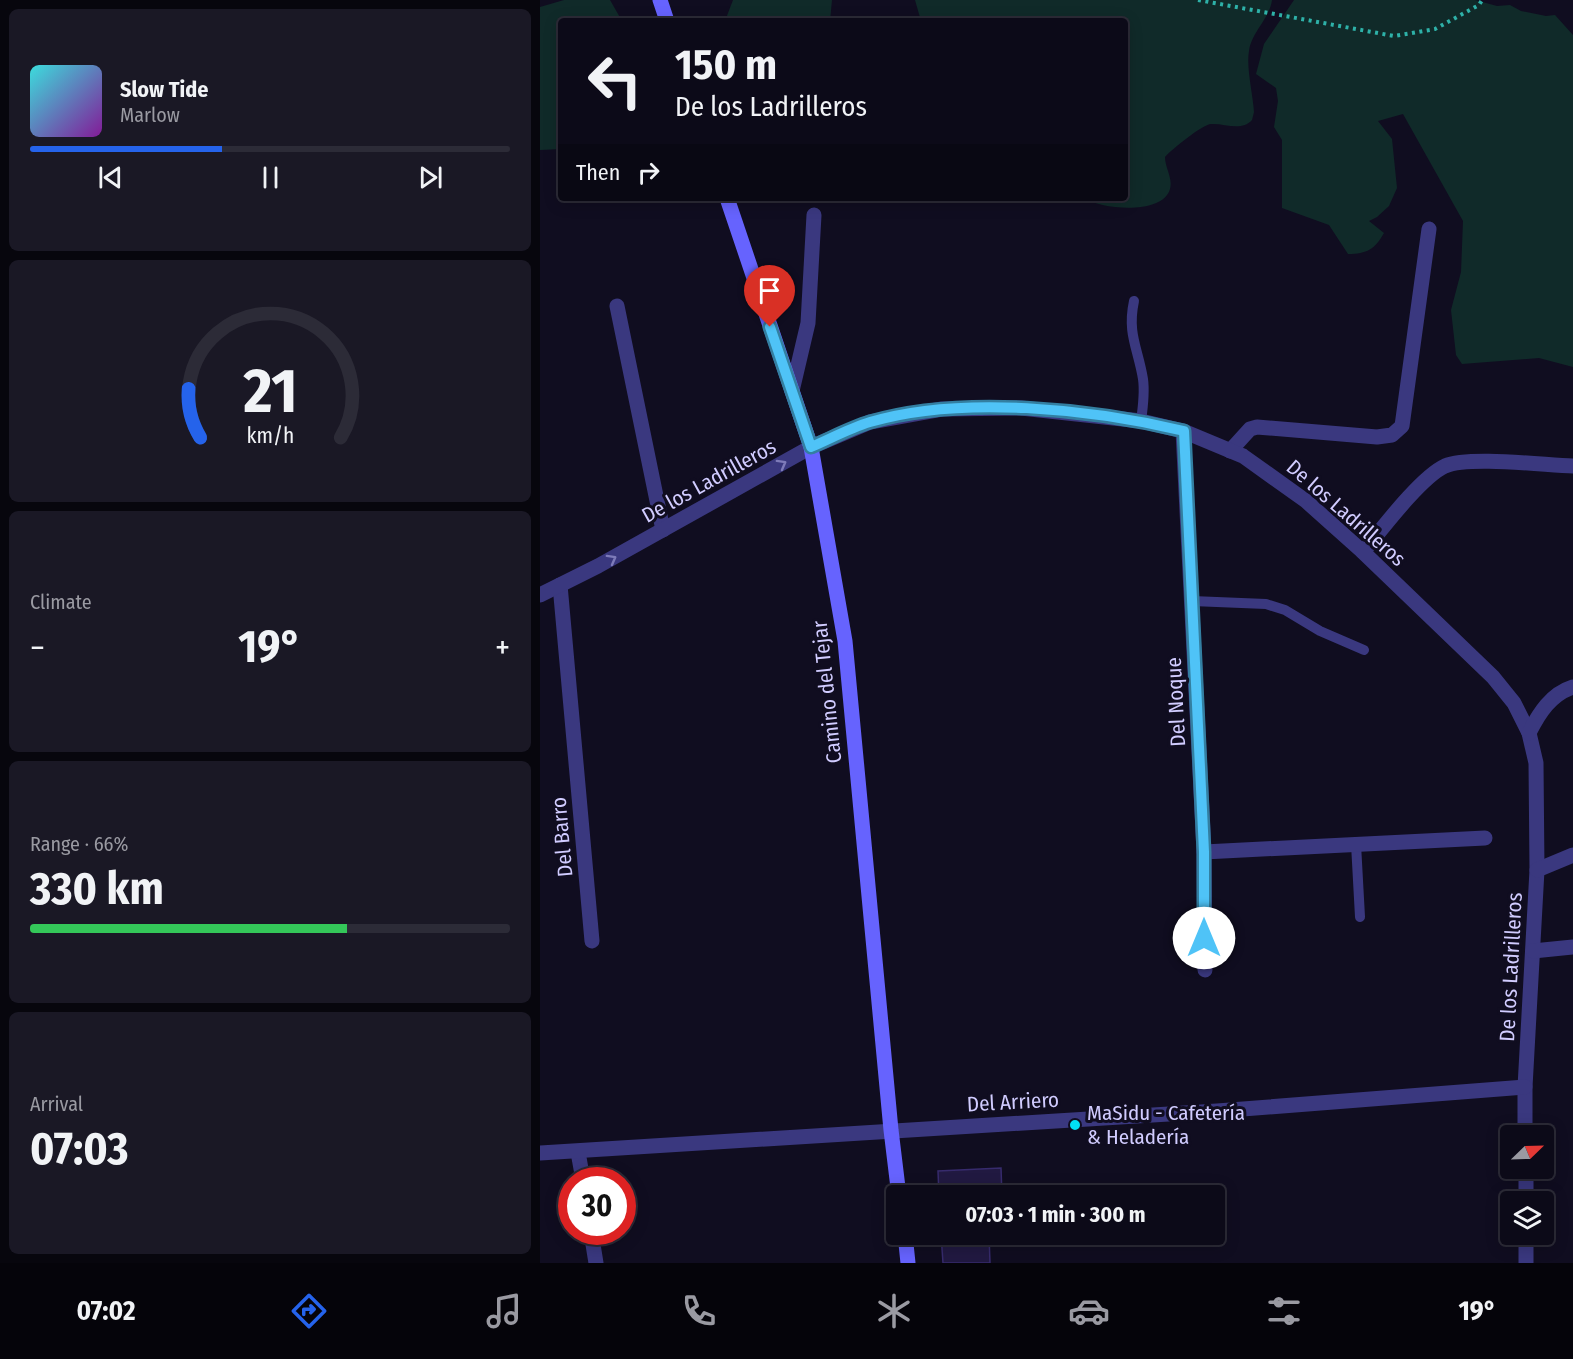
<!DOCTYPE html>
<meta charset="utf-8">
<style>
:root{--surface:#0c0a18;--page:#1a1825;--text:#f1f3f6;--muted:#9a9aa2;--line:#2c2b37;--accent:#2563eb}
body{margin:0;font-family:"Fira Sans Condensed",sans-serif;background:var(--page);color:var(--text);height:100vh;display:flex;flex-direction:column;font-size:22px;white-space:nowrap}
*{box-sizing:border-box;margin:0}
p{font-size:20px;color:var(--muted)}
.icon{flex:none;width:33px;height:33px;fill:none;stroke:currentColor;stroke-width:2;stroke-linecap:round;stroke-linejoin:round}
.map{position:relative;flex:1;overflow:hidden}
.side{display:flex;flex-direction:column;gap:9px;padding:9px;background:#07060d;width:540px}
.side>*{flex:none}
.guide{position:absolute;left:18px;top:18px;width:570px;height:183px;border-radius:6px;box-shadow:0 3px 15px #0003,0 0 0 2px var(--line);background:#0c0a18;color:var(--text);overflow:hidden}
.needle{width:39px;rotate:67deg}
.controls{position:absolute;left:960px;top:1125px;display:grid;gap:12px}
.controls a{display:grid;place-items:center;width:54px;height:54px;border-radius:6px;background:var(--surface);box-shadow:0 3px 15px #0003,0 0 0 2px var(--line);font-size:30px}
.speed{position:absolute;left:18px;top:1167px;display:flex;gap:12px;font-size:30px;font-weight:700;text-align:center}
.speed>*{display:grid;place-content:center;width:78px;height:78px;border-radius:50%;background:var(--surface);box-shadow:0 3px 15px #0003,0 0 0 2px var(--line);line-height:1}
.speed .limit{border:9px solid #d22;background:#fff;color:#111}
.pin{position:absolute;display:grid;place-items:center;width:51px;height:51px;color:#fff;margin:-62px -26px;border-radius:50% 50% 50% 0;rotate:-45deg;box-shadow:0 0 6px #0007}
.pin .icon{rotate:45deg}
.me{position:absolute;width:66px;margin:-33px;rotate:0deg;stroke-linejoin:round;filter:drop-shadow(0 0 4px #0008)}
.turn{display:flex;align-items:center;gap:21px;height:126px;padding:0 18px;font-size:27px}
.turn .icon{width:78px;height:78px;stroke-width:2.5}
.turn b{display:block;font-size:42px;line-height:51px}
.then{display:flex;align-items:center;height:57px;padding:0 18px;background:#0003;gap:12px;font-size:22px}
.big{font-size:45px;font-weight:700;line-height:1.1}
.side .card{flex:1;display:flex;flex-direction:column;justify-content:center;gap:9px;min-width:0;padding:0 21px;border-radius:9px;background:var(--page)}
.side .dial{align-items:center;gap:0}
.dial svg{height:156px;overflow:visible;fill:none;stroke:var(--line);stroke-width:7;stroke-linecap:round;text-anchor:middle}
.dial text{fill:var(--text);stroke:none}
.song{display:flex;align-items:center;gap:18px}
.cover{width:72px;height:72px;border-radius:9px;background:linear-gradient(135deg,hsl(180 70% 55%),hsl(290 70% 35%))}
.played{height:6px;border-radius:3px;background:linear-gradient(90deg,var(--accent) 40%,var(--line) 40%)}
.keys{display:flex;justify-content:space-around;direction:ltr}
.heat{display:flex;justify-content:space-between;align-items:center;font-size:33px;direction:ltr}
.charge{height:9px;border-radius:4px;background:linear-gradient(90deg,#34c759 66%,var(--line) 0)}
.trip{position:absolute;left:346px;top:1185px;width:339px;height:60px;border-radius:6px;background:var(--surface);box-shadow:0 3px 15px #0003,0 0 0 2px var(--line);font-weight:700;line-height:60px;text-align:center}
.dock{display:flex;height:96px;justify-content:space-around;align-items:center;background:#05040a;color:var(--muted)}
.dock .icon{width:42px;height:42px}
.dock .selected{color:var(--accent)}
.dock b{font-size:27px;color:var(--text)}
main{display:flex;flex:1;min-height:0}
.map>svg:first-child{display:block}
</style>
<main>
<section class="side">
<div class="card">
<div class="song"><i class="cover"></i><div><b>Slow Tide</b><p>Marlow</p></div></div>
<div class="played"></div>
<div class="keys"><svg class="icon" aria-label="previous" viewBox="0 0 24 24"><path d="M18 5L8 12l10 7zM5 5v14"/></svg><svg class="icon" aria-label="pause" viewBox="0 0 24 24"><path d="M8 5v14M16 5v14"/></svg><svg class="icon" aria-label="next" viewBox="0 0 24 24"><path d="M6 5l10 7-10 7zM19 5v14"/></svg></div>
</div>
<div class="card dial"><svg viewBox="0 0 100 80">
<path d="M14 69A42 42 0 1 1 86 69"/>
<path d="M14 69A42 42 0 0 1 8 44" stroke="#2563eb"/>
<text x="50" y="56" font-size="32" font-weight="700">21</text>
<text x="50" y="72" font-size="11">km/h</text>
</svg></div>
<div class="card"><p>Climate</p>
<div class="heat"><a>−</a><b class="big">19°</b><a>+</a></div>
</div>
<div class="card"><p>Range · 66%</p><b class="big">330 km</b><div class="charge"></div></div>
<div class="card"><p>Arrival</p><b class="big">07:03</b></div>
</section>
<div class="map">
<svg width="1033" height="1263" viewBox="0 0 1033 1263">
<rect width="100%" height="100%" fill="#100d20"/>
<g fill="#102a29">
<path d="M 24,0 L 70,0 L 82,21 L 21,21 L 21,149 L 0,150 L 0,7 Z"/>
<path d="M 193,0 L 292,0 L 290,21 L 185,21 Z"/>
<path d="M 375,0 L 732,0 C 730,18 711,33 709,51 C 706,67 713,95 714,112 L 712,120 C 701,132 685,123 671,124 C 663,124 631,150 625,157 C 625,168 633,178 630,189 C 623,215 562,210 544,198 L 585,198 L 585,21 L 381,21 Z"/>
<path d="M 754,0 L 935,0 L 957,6 L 970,5 L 981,11 L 1006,16 L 1015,15 L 1033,35 L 1033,367 L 999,358 L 922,364 L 916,355 L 911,310 L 921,272 L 923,221 L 863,114 L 838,121 L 852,139 L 857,188 L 849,206 L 837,217 L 829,221 L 844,233 C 835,249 827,254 808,254 L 789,225 L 742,208 L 742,140 L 734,127 L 738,101 L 736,88 L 716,74 L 724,44 Z"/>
</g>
<g fill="#211941" stroke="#372b6d" stroke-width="1.5">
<path d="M 461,1168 L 462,1196 L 399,1196 L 398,1171 Z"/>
<path d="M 401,1234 L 449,1234 L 450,1263 L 403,1263 Z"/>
</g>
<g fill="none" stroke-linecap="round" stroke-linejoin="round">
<path stroke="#2eb1a8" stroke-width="4" stroke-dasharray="3 4.5" stroke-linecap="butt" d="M 658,0 L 854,36 L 895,29 L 939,5 L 942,0"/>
<g stroke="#3a387f" stroke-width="10">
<path d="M 594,301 C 587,334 598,348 603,379 C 605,393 603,407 601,421"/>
<path d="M 652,601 L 726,604 L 745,610 L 780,631 L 824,650"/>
<path d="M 816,844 L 820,917"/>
</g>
<g stroke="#3a387f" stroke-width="15">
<path d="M 77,306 L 123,530"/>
<path d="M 252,391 L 268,323 L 274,215"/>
<path d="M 643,431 L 664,852 L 665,970"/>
<path d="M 690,451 L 710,429 L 717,427 L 837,437 L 852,435 L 862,426 L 889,229"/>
<path d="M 823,552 C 841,530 881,477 905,466 C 929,456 1003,465 1033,466"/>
<path d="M 20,585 L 52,941"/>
<path d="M 0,595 L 58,566 L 271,447 L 330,422 L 402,409 L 481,408 L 601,421 L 643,431 L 703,456 L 766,501 L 823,552 L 953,677 L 974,703 L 989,733 L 996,763 L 997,870 L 985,1087 L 985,1136"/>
<path d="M 989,733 C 999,713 1011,694 1033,687"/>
<path d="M 664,852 L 945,838"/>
<path d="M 997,870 L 1033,855"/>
<path d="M 993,951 L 1033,947"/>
<path d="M 38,1152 L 43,1180"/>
<path d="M 0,1153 L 677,1111 L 985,1087"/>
<path d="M 986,1168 L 986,1202"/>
<path d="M 51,1232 L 56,1263"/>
<path d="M 986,1234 L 986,1263"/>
</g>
<g stroke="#6663fe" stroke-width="15">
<path d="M 120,0 L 127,21"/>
<path d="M 187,198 L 271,447 L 305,641 L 351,1130 L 359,1196"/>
<path d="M 365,1234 L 368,1263"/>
</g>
</g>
<defs><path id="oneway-chevron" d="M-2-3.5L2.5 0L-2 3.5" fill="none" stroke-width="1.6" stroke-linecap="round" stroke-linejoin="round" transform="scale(1.5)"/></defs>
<g stroke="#7e7bb9">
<use href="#oneway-chevron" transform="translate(242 464) rotate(-29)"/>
<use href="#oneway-chevron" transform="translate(72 559) rotate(-29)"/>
</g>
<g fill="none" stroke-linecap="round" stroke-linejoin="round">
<g stroke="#337fa1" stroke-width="15">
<path id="route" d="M 230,327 L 271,447 C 290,439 310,428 330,422 C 421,395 552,409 644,431 L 664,852 L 664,938"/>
</g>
<use href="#route" stroke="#4fc3f7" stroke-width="10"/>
</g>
<circle fill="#01def5" stroke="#100d20" stroke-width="2" cx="535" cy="1125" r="6"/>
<g text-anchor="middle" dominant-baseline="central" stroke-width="6" stroke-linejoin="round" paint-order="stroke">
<g font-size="21" fill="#d1ccff" stroke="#100d20">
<text transform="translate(169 481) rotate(-29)">De los Ladrilleros</text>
<text transform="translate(806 513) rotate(41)">De los Ladrilleros</text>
<text transform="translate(287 692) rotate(-96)">Camino del Tejar</text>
<text transform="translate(636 702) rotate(-93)">Del Noque</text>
<text transform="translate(22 837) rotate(-95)">Del Barro</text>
<text transform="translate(971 967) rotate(-87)">De los Ladrilleros</text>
<text transform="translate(473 1102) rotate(-3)">Del Arriero</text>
</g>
<g font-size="21" fill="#d1ccff" stroke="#100d20" text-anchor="start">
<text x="547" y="1113">MaSidu - Cafetería<tspan x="547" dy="24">&amp; Heladería</tspan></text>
</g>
</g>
</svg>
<div class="controls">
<a><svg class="needle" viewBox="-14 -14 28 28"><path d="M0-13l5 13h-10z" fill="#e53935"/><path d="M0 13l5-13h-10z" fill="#9a9aa2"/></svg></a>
<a><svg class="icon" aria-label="layers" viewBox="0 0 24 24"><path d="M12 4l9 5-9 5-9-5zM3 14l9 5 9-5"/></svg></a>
</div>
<div class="speed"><div class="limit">30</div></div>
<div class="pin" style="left:230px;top:327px;background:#d93025"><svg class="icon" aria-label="arrive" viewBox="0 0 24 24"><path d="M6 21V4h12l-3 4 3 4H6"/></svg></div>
<svg class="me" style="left:664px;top:938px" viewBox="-20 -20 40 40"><circle r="19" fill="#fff"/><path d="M0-13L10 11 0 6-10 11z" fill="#4fc3f7"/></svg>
<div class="trip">07:03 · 1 min · 300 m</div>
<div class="guide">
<div class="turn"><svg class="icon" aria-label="left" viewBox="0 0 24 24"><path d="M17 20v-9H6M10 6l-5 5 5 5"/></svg><div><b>150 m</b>De los Ladrilleros</div></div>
<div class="then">Then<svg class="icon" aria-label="right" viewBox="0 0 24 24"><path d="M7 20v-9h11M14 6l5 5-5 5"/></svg></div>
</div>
</div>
</main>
<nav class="dock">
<b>07:02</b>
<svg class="icon selected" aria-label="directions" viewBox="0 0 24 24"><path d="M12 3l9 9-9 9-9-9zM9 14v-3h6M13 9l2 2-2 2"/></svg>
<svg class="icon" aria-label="music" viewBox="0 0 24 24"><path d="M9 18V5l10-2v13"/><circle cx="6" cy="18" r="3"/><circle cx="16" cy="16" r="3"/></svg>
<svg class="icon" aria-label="phone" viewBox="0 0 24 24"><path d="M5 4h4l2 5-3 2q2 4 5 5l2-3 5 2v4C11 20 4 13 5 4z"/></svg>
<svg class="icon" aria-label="climate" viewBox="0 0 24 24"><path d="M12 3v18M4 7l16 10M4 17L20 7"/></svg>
<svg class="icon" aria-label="car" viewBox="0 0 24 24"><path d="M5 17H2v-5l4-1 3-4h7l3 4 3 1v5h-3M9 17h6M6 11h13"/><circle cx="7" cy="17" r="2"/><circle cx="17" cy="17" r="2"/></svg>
<svg class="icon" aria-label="filters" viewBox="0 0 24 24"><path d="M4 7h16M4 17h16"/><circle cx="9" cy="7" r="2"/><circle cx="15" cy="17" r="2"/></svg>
<b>19°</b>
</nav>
